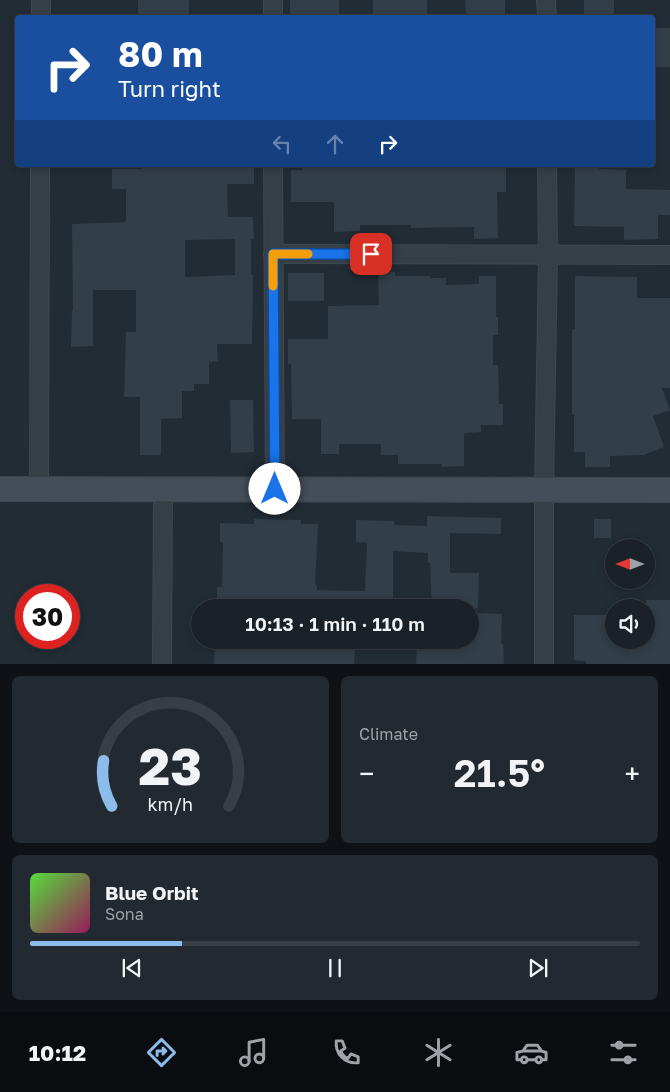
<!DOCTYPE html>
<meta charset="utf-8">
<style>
:root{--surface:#1a2128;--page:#232930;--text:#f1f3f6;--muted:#9fa3a8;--line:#383e45;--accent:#8cbceb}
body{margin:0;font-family:"Golos Text",sans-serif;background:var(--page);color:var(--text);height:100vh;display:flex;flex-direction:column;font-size:19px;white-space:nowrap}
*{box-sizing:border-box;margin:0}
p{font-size:16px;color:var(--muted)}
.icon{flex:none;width:28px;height:28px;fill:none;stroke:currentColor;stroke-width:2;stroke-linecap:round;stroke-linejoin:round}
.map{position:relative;height:664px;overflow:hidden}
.sheet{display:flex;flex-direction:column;gap:12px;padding:12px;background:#0e1216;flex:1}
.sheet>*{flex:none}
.banner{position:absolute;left:15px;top:15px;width:640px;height:152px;border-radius:5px;box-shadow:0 2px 8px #0003,0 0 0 1px var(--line);background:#1a4fa0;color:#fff;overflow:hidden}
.needle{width:32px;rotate:270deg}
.fabs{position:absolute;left:605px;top:539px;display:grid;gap:10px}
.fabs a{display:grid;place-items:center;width:50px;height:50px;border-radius:50%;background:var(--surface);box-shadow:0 2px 8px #0003,0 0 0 1px var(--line);font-size:25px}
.speed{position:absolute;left:15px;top:584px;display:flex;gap:10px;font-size:25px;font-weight:700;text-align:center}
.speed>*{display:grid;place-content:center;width:65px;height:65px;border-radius:50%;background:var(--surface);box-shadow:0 2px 8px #0003,0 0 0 1px var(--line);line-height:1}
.speed .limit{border:8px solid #d22;background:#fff;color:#111}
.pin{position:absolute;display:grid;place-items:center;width:42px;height:42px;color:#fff;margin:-21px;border-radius:10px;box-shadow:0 2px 8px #0006}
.me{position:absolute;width:55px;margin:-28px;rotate:0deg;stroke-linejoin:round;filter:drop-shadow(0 0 4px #0008)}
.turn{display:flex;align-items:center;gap:18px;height:105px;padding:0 20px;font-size:22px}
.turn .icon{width:65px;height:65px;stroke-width:2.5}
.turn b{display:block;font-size:35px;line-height:42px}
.lanes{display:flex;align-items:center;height:48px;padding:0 20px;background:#0003;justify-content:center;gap:25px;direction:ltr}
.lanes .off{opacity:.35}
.big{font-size:38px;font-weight:600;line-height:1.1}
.sheet .tile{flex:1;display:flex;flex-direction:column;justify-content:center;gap:8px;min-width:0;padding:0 18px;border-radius:8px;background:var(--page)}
.sheet .dial{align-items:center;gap:0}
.dial svg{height:130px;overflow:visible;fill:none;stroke:var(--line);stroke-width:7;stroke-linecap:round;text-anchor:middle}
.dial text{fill:var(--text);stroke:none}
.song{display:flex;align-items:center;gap:15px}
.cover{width:60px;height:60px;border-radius:8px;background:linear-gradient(135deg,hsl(110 70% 55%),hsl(330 70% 35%))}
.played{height:5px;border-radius:2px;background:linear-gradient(90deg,var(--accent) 25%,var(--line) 25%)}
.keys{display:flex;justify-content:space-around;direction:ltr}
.heat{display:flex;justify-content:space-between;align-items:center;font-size:28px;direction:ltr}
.sheet .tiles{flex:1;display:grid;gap:12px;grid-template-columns:1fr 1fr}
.tile:last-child{grid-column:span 2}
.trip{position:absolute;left:191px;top:599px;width:288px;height:50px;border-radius:25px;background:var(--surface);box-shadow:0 2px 8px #0003,0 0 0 1px var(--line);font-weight:600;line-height:50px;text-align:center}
.dock{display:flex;height:80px;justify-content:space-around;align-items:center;background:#0a0d10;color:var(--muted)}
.dock .icon{width:35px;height:35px}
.dock .current{color:var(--accent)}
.dock b{font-size:22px;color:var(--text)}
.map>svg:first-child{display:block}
</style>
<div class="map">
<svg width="670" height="665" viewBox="0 0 670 665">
<rect width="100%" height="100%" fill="#222c35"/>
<g fill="#323e48" fill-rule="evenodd">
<path d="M 138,0 L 189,0 L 189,18 L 138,16 Z"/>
<rect x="290" y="0" width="49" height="18"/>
<rect x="373" y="0" width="54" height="18"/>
<path d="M 465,0 L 505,0 L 505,18 L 466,18 Z"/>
<rect x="584" y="0" width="30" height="18"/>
<rect x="652" y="28" width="18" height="39"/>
<path d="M 164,165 L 214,165 L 214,168 L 254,167 L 254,184 L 227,184 L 228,217 L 253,217 L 254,239 L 251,239 L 251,275 L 253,275 L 252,344 L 217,344 L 218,361 L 209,362 L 209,384 L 194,384 L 194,391 L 182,391 L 182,418 L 161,419 L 161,455 L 140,455 L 140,397 L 124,397 L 126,332 L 136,332 L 136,290 L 93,290 L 93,346 L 71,347 L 72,311 L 73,311 L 72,224 L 126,222 L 126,189 L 112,189 L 112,169 L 142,169 L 142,167 L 164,167 ZM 235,239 L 235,275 L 185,277 L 185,240 Z"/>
<path d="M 317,165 L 394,165 L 394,167 L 506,167 L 506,192 L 497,192 L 498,238 L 474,239 L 474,227 L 411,228 L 411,225 L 360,225 L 360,231 L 334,232 L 334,202 L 291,202 L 291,170 L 303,170 L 303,167 L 317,167 Z"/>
<path d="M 575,165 L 600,165 L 599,169 L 626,170 L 626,189 L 670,190 L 670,215 L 658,215 L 658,239 L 624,240 L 624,227 L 574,226 Z"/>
<path d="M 378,272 L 395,272 L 395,276 L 430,276 L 430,278 L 446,278 L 446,285 L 479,284 L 479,276 L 496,276 L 496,317 L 498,317 L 498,335 L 493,335 L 493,365 L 498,365 L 499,404 L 503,404 L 503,425 L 481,425 L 481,432 L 464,433 L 464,466 L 442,467 L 442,464 L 398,464 L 398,455 L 381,455 L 381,444 L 339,444 L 339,454 L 321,454 L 321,419 L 292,419 L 291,364 L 288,364 L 288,339 L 328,339 L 328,306 L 379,305 Z"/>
<rect x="288" y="273" width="36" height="28"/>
<path d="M 575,276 L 637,277 L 637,298 L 670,298 L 670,388 L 662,388 L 670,410 L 653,416 L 664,447 L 644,455 L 610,456 L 610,467 L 585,467 L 585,452 L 574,452 L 574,415 L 572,415 L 572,329 L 575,329 Z"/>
<path d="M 230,400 L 253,400 L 254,452 L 231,453 Z"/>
<path d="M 427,516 L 501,518 L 501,534 L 450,533 L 450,573 L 479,573 L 478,608 L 432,608 L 430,563 L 428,563 L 428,553 L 393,551 L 393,608 L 217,608 L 217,587 L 222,587 L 223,542 L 220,542 L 220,523 L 254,524 L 254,519 L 301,520 L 301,524 L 318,524 L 315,585 L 317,585 L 317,590 L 365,591 L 367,543 L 356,542 L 356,520 L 394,521 L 394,525 L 427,526 Z"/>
<rect x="594" y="519" width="17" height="19"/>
<path d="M 646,600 L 670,600 L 670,665 L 586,665 L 586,661 L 574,660 L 574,615 L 614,615 L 614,640 L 646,640 Z"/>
<path d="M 470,613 L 502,614 L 501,644 L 503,644 L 504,664 L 416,665 L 417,644 L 432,644 L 432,640 L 470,640 Z"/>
<path d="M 215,640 L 285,643 L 285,649 L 321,650 L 321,640 L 343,640 L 343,646 L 355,647 L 354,665 L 214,665 Z"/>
</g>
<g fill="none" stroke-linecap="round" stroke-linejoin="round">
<g stroke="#3f474f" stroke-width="20">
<g id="street">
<path d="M 273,0 L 273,18"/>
<path d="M 546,0 L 547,18"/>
<path d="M 41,18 L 41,0"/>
<path d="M 273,165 L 275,489"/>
<path d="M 273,254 L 670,255"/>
<path d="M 39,488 L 40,165"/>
<path d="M 162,665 L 163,488"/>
<path d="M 544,665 L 544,490 L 548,255 L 547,165"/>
</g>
</g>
<g stroke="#3f474f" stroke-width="26">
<path id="secondary" d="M 0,489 L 670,490"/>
</g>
<use href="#street" stroke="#363e46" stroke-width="18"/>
<use href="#secondary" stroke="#444e58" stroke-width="24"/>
</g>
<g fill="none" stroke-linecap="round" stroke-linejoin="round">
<g stroke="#114b97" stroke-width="12">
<path id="route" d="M 275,489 L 273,254 L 371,254"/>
</g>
<use href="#route" stroke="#1a73e8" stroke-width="9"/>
<path stroke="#f59e0b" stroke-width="9" d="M 273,286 L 273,254 L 308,254"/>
</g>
</svg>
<div class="fabs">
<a><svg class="needle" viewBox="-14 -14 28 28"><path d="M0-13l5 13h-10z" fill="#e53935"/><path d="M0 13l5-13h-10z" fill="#9fa3a8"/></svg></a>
<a><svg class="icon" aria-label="sound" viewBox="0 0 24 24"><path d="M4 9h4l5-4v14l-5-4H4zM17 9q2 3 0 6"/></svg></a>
</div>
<div class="speed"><div class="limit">30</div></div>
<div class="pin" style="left:371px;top:254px;background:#d93025"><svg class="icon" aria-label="arrive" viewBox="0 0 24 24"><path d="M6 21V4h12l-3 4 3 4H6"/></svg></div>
<svg class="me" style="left:275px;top:489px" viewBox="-20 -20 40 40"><circle r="19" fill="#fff"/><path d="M0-13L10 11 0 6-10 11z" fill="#1a73e8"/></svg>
<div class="trip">10:13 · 1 min · 110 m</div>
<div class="banner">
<div class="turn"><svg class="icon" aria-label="right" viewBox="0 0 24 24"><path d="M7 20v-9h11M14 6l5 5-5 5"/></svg><div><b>80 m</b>Turn right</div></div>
<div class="lanes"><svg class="icon off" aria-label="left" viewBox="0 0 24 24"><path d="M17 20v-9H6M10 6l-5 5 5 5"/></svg><svg class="icon off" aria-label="ahead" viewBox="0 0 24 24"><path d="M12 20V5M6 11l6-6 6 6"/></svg><svg class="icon" aria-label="right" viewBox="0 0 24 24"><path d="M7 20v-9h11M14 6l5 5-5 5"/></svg></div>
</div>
</div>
<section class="sheet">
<div class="tiles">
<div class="tile dial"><svg viewBox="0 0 100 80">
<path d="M14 69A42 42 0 1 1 86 69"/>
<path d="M14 69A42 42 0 0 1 9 41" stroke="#8cbceb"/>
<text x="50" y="56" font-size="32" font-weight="700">23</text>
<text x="50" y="72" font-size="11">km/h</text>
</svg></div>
<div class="tile"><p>Climate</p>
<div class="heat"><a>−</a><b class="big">21.5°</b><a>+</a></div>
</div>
<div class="tile">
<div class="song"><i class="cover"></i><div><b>Blue Orbit</b><p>Sona</p></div></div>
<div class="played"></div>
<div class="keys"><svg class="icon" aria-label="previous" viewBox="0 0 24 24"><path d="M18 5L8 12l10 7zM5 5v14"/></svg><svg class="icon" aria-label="pause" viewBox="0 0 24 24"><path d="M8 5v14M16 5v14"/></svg><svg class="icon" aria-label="next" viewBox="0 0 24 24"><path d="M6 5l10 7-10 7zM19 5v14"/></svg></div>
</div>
</div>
</section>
<nav class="dock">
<b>10:12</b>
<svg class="icon current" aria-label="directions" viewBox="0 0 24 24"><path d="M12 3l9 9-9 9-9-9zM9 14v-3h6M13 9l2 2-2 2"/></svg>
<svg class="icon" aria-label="music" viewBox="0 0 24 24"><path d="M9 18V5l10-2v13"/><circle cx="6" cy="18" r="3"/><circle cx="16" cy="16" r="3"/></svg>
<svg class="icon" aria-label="phone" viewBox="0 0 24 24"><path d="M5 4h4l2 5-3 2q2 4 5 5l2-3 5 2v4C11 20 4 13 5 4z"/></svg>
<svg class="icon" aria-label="climate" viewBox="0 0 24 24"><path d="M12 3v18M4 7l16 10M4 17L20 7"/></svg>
<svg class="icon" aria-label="car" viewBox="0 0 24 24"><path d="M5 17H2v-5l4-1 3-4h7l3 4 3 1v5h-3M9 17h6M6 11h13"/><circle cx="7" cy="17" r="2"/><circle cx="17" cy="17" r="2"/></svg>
<svg class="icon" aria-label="filters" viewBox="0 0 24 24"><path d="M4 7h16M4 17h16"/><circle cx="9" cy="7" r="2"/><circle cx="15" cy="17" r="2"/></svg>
</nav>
